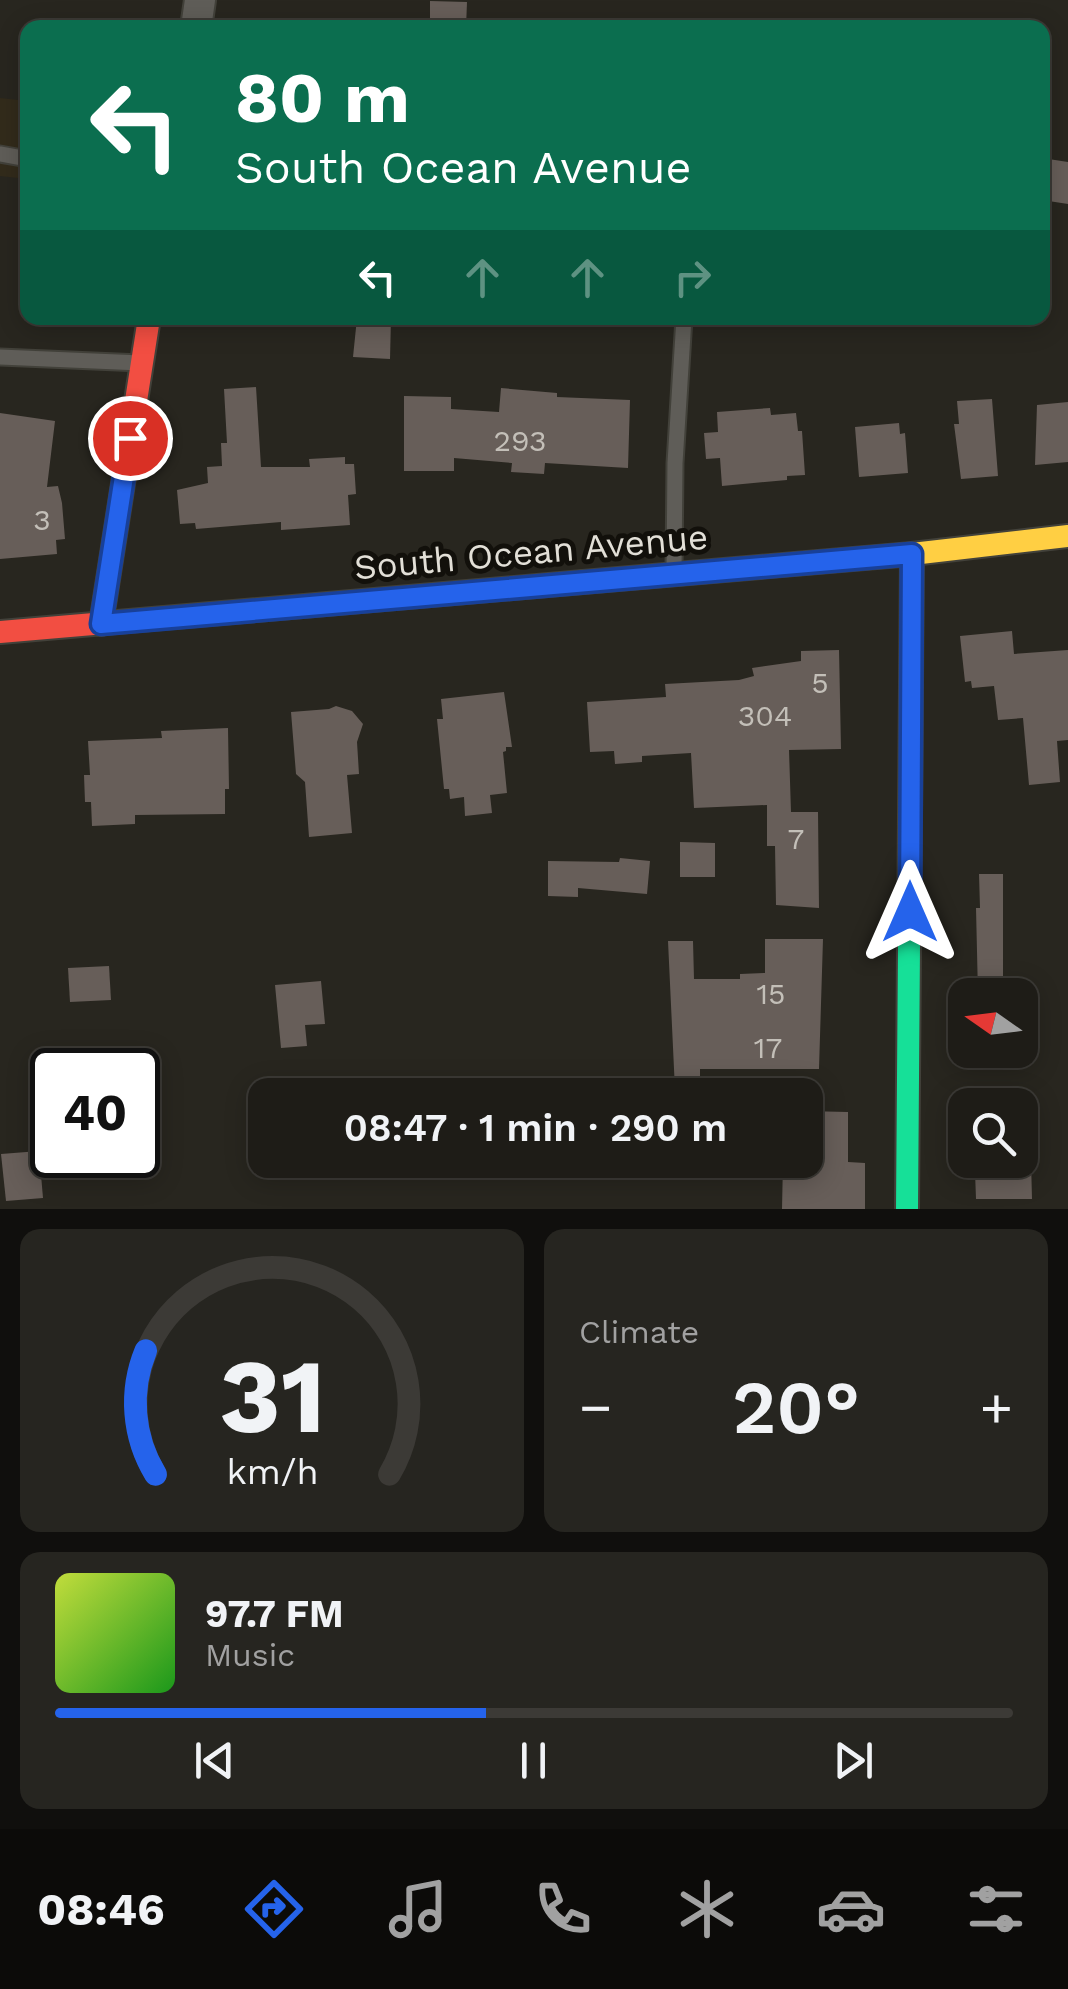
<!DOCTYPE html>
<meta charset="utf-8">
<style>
:root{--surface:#1e1c17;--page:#262520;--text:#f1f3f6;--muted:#a1a1a1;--line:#3c3a36;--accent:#2563eb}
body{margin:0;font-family:"Work Sans",sans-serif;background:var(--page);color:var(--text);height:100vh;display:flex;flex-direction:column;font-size:38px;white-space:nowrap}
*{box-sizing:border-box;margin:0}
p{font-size:32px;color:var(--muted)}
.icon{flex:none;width:55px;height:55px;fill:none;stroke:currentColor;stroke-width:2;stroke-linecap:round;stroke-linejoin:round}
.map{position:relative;height:1209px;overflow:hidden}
.details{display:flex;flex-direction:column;gap:20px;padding:20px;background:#100f0d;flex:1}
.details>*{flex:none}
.top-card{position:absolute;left:20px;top:20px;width:1030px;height:305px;border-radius:20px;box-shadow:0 5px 25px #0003,0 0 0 2px var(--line);background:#0b6e4f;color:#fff;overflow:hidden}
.needle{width:65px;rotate:284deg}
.fabs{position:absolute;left:948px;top:978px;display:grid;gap:20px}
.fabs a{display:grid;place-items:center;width:90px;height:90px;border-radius:20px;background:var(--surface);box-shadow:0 5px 25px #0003,0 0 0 2px var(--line);font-size:50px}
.speed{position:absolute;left:30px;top:1048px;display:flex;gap:20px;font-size:50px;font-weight:700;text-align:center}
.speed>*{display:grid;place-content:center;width:130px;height:130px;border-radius:50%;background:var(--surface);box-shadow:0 5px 25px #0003,0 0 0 2px var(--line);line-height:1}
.speed .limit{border:5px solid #111;border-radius:15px;background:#fff;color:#111}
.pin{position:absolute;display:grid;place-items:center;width:85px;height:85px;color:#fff;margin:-42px;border:5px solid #fff;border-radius:50%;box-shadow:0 2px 10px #0007}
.me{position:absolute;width:110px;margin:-55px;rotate:0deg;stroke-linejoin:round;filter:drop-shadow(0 0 8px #0008)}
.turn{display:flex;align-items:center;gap:35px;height:210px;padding:0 50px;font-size:45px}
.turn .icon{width:130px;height:130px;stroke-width:2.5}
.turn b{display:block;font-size:70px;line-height:85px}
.lanes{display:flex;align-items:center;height:95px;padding:0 50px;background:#0003;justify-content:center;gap:50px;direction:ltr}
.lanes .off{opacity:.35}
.big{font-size:75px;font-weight:600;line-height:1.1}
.details .card{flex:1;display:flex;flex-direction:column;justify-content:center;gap:15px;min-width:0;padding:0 35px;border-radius:20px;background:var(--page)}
.details .dial{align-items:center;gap:0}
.dial svg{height:260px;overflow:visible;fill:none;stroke:var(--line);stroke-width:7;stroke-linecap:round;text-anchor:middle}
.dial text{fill:var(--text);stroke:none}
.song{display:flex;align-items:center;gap:30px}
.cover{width:120px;height:120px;border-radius:15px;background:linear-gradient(135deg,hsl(70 70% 55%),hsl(120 70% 35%))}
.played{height:10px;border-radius:5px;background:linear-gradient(90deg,var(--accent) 45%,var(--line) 45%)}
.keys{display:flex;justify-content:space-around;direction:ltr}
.heat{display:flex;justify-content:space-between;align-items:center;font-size:55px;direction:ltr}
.details .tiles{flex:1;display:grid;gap:20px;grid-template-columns:1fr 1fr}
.card:last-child{grid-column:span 2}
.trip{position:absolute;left:248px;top:1078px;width:575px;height:100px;border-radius:20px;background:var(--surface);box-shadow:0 5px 25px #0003,0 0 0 2px var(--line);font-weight:600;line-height:100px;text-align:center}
.dock{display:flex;height:160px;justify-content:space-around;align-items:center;background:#0c0b09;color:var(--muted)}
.dock .icon{width:70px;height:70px}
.dock .current{color:var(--accent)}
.dock b{font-size:45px;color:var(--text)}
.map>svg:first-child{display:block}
</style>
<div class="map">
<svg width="1068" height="1209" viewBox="0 0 1068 1209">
<rect width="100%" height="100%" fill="#28261f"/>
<path fill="#322b1b" d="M 0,98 L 27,101 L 27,179 L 0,176 Z"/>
<g fill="#675e59">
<path d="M 430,1 L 467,2 L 466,28 L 430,28 Z"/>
<path d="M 1042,158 L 1068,162 L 1068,204 L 1042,200 Z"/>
<path d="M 357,318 L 391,318 L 390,359 L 353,357 Z"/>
<path d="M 256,387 L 261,467 L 310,467 L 309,459 L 345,457 L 345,464 L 354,464 L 356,494 L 348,495 L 350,525 L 281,530 L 281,522 L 196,529 L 195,523 L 180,524 L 177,490 L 208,483 L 207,467 L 222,466 L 221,443 L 227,443 L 224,389 Z"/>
<path d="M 501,388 L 557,393 L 557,397 L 630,400 L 628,468 L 545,463 L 544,474 L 511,472 L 512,463 L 454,458 L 454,471 L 404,471 L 404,396 L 451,397 L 451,409 L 499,412 Z"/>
<path d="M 992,399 L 998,476 L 961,479 L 954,424 L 959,424 L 957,401 Z"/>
<path d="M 1068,402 L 1068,462 L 1035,465 L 1037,405 Z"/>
<path d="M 770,408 L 771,415 L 796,413 L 798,431 L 802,431 L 805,475 L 787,476 L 787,480 L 722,486 L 720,458 L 706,459 L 704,433 L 718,432 L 717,412 Z"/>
<path d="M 0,413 L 55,421 L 47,487 L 58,486 L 62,503 L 65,539 L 56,540 L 57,554 L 0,559 Z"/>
<path d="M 899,423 L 900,434 L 905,433 L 908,473 L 859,477 L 855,427 Z"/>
<path d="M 1012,631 L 1014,654 L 1068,650 L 1068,740 L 1057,741 L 1060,782 L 1029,785 L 1023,718 L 998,720 L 994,686 L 972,688 L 971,681 L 965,682 L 960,636 Z"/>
<path d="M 839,650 L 841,749 L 789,750 L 791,812 L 818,812 L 819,908 L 776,905 L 775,846 L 767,846 L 767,805 L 694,808 L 691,753 L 642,756 L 642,762 L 615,764 L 614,751 L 590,752 L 587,702 L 666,697 L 665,684 L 739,680 L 754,676 L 752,668 L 801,661 L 801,651 Z"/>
<path d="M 504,692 L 512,747 L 506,747 L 506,751 L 503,752 L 507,793 L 490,795 L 492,813 L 465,816 L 464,797 L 450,799 L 449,789 L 444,789 L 437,719 L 443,719 L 441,699 Z"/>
<path d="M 336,706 L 352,711 L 363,724 L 357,742 L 359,774 L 347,775 L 352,833 L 309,837 L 305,782 L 296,774 L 291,712 L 329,709 Z"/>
<path d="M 228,728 L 229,789 L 225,789 L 225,814 L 135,815 L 135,824 L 92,826 L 91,802 L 85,802 L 84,775 L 90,775 L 88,741 L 162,738 L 161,731 Z"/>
<path d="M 680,842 L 715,843 L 715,877 L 680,877 Z"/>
<path d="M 620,858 L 650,861 L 647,894 L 578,888 L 578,897 L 548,896 L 548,861 L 619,862 Z"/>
<path d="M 979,874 L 1003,874 L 1003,995 L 978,995 L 976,908 L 980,908 Z"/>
<path d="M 765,939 L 823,939 L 819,1069 L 700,1069 L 700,1090 L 675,1090 L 668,941 L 693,941 L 694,979 L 740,979 L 740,974 L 765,973 Z"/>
<path d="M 109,966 L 111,1000 L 70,1002 L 68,968 Z"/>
<path d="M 321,981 L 325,1024 L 305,1025 L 307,1046 L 281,1048 L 275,985 Z"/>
<path d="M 805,1111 L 848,1112 L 848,1162 L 865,1163 L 865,1209 L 782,1209 L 783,1161 L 805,1162 Z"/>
<path d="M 39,1151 L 43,1198 L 6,1201 L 1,1154 Z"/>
<path d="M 994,1160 L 1031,1160 L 1032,1199 L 976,1199 L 975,1172 L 994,1172 Z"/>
</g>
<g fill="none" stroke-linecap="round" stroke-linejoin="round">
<g stroke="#42413a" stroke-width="19">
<g id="lane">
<path d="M 0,154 L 28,159"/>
<path d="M 0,357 L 141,363"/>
<path d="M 674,570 L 675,463 L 684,318"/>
</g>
</g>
<g stroke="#42413a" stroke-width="34">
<path id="street" d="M 196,28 L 200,0"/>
</g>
<g stroke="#42413a" stroke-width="26">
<path id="fast" d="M 907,1209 L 911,684"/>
</g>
<g stroke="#42413a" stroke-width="26">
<g id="slow">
<path d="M 583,582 L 912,554 L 1068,536"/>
<path d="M 911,684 L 912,554"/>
</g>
</g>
<g stroke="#42413a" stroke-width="26">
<g id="jam">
<path d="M 101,624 L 149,318"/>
<path d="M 0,632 L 583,582"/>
</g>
</g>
<use href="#lane" stroke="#5f5d58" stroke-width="15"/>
<use href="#street" stroke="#5f5d58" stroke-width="30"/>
<use href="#fast" stroke="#16e098" stroke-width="22"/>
<use href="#slow" stroke="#ffcf43" stroke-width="22"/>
<use href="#jam" stroke="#f24e42" stroke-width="22"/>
</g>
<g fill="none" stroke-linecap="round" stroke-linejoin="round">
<g stroke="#184099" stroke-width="25">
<path id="route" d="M 130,438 L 101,624 L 912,554 L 910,912"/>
</g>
<use href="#route" stroke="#2563eb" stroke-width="18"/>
</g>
<g text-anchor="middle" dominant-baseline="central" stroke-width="10" stroke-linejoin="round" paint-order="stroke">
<g font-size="30" fill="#c3bfb8">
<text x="520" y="440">293</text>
<text x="42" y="519">3</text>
<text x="820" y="682">5</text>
<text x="765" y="715">304</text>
<text x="796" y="838">7</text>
<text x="771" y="993">15</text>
<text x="768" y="1047">17</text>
</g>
<g font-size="35" fill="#e2dfd7" stroke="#12100b">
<text transform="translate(531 552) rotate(-5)">South Ocean Avenue</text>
</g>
</g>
</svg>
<div class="fabs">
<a><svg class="needle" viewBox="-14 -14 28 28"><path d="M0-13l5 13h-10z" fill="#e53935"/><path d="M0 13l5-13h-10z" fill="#a1a1a1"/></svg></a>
<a><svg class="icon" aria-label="search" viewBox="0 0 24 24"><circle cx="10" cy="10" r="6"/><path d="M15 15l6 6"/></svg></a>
</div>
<div class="speed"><div class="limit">40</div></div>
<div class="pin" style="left:130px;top:438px;background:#d93025"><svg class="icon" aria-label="arrive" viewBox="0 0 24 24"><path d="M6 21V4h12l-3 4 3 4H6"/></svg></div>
<svg class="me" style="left:910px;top:912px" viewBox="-20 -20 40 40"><path d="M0-17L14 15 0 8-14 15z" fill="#2563eb" stroke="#fff" stroke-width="4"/></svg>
<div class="trip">08:47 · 1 min · 290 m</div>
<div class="top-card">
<div class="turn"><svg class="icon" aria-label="left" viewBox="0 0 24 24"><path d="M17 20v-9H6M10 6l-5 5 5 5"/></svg><div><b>80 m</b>South Ocean Avenue</div></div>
<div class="lanes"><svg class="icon" aria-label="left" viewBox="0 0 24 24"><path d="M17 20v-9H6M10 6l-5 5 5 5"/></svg><svg class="icon off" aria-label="ahead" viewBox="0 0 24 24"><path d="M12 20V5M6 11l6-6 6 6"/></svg><svg class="icon off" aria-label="ahead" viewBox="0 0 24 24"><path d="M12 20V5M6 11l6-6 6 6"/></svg><svg class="icon off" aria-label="right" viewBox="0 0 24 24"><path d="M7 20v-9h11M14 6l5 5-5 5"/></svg></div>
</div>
</div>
<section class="details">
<div class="tiles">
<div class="card dial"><svg viewBox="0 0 100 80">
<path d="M14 69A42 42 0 1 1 86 69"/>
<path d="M14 69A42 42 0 0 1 11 31" stroke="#2563eb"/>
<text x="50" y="56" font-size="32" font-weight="700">31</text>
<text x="50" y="72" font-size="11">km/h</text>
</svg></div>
<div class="card"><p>Climate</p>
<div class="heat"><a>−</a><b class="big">20°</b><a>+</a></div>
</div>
<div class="card">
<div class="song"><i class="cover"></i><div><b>97.7 FM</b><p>Music</p></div></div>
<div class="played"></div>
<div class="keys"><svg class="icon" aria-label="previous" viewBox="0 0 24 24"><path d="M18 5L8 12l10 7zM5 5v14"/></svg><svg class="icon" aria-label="pause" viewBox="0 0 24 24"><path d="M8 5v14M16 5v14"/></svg><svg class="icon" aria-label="next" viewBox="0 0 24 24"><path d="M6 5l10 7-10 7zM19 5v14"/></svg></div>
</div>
</div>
</section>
<nav class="dock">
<b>08:46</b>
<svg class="icon current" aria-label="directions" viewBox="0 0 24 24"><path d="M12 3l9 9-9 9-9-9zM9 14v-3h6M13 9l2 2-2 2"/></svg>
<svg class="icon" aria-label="music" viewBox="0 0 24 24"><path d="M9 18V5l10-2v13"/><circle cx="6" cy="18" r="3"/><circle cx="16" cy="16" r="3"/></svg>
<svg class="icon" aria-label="phone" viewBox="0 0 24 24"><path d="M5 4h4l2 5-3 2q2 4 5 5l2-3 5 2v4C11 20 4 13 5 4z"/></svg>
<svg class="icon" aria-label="climate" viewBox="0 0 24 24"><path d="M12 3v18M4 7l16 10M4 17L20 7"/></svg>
<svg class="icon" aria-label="car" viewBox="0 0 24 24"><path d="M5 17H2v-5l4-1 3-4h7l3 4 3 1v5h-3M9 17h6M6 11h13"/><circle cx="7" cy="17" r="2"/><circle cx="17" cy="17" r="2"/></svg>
<svg class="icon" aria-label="filters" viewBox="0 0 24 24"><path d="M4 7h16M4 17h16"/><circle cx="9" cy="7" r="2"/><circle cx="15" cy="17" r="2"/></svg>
</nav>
